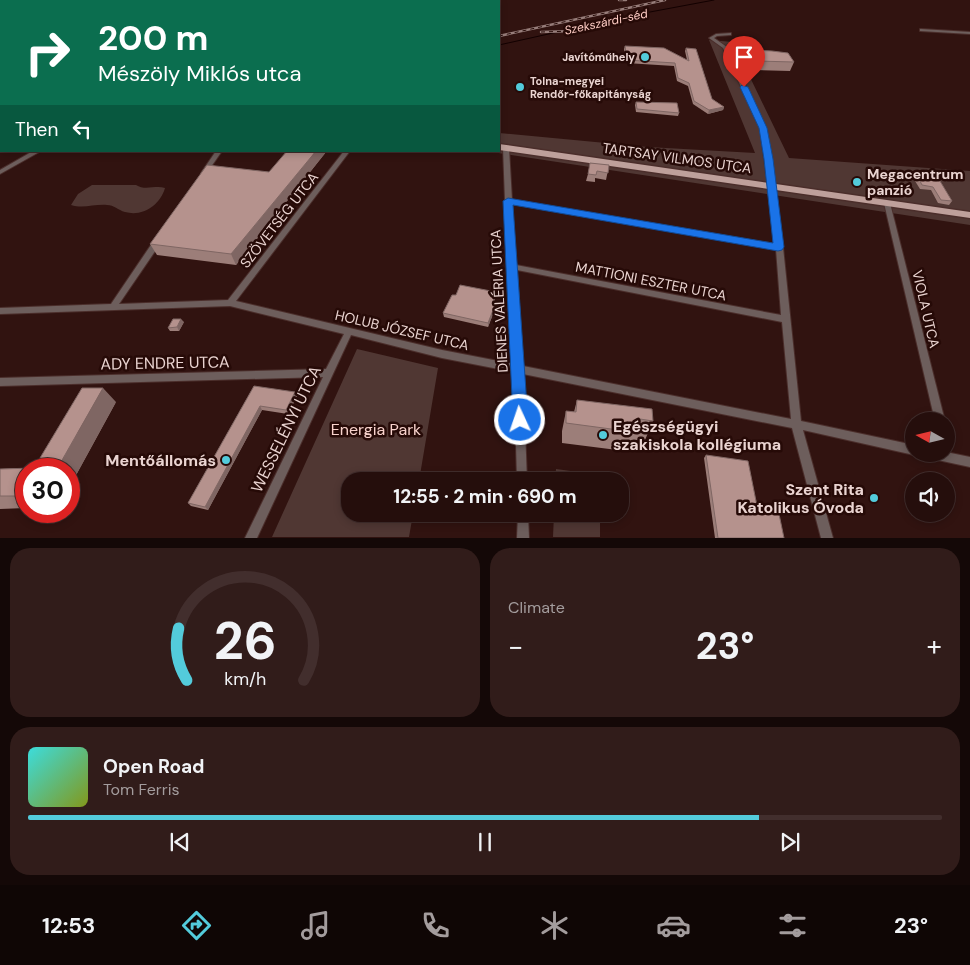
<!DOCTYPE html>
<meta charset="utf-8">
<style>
:root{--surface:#250e0c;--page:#311c1a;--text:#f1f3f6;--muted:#a39c9d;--line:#422e2d;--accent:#53cbdb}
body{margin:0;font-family:"DM Sans",sans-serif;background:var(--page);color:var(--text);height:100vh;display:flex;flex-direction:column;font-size:19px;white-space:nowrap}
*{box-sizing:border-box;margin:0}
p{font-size:16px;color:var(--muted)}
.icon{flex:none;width:28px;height:28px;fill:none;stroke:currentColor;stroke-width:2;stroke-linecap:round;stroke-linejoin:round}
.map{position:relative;height:538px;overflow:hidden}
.sheet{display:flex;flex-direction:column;gap:10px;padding:10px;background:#140807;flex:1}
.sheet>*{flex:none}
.top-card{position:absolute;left:0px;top:0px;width:500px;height:152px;box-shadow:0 2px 8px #0003,0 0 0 1px var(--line);background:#0b6e4f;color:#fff;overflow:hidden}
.needle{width:32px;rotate:278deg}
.buttons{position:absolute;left:905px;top:412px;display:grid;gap:10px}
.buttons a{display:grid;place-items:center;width:50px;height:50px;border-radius:50%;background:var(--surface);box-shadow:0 2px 8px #0003,0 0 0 1px var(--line);font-size:25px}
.speed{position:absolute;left:15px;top:458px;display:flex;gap:10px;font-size:25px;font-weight:700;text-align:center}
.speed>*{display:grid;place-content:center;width:65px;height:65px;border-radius:50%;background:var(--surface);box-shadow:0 2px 8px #0003,0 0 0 1px var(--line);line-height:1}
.speed .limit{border:8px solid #d22;background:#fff;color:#111}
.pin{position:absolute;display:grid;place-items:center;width:42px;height:42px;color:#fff;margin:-51px -21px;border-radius:50% 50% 50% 0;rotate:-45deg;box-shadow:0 0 5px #0007}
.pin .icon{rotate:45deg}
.me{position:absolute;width:55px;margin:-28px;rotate:357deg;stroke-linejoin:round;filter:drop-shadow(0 0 4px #0008)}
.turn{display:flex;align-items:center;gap:18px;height:105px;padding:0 15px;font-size:22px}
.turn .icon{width:65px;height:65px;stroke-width:2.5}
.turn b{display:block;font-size:35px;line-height:42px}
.then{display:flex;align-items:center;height:48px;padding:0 15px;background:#0003;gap:10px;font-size:19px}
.big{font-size:38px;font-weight:700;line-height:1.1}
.sheet .tile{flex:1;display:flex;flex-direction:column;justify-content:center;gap:8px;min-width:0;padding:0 18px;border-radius:20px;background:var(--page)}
.sheet .dial{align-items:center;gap:0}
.dial svg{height:130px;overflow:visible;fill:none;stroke:var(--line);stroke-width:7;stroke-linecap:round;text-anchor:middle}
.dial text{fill:var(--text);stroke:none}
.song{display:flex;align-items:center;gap:15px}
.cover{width:60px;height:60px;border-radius:8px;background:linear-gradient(135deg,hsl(180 70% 55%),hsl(70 70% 35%))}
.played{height:5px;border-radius:2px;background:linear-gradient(90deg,var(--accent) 80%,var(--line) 80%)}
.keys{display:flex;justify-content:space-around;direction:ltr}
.heat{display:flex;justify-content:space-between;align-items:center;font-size:28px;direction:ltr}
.sheet .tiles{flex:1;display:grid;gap:10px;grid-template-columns:1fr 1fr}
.tile:last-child{grid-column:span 2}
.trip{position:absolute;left:341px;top:472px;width:288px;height:50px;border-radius:20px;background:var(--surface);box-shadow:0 2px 8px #0003,0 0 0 1px var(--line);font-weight:700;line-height:50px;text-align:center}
.menu{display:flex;height:80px;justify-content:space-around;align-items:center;background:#0f0605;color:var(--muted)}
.menu .icon{width:35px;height:35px}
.menu .current{color:var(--accent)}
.menu b{font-size:22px;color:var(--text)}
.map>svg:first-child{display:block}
</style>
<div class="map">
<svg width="970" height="538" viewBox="0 0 970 538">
<rect width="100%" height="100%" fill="#311310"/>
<g fill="#503733">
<path d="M 709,40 L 733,42 L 789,158 L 970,171 L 970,225 L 485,151 L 499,151 L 499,133 L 648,147 L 755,153 Z"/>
<path d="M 92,185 L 136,185 C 145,191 155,185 165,188 C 160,205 143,217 125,212 C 118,210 114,205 107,205 C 94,204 83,209 71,205 L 78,194 Z"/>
<path d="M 357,349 L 438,368 L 419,481 L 350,481 L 350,514 L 413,514 L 409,537 L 272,537 Z"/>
<path d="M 556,469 L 600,475 L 600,481 L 555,481 Z"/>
<path d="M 554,514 L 600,514 L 600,537 L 553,537 Z"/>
</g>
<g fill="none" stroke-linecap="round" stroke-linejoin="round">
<path stroke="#130101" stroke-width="1" d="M 499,45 L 634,15 L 714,0"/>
<g stroke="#4b2e2b" stroke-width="2">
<g id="street">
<rect x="0" y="22" width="1" height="2"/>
<path d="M 921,29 L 970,32 L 970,34 L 920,31 L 920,29 Z"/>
<path d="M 731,33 L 731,35 L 717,36 L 714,38 L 727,47 L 766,128 L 783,247 L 801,421 L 914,445 L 914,454 L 917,454 L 914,455 L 803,430 L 833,538 L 821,538 L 792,428 L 523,374 L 527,481 L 517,481 L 514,372 L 442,358 L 351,335 L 257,538 L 245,538 L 323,377 L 0,386 L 0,378 L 326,369 L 344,334 L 230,306 L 0,314 L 0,308 L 111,304 L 155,239 L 158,239 L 162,241 L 119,304 L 228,300 L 344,151 L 350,151 L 236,301 L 442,350 L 514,364 L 505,201 L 503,148 L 506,146 L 509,148 L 512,200 L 775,244 L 760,128 L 723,48 L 709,38 L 716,34 ZM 512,204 L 776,249 L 781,315 L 516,265 ZM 517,270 L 782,322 L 791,419 L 523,366 Z"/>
<rect x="0" y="134" width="1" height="4"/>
<path d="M 33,151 L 41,151 L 0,174 L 0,170 Z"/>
<path d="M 216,151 L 222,151 L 206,174 L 202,174 L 201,173 Z"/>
<path d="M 887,201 L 890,203 L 945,421 L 935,421 L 884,203 Z"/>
<path d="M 946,452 L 970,457 L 970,467 L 933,459 L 929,457 L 928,454 L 946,454 Z"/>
<path d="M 518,514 L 528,514 L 529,538 L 517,538 Z"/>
</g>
</g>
<g stroke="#4b2e2b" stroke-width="3">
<g id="primary">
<rect x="0" y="70" width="1" height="4"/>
<path d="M 499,144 L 970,212 L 970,218 L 499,150 Z"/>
</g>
</g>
<use href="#street" fill="#6d5e5c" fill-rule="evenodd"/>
<use href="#primary" fill="#bea09b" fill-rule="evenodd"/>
<g stroke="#977d7a" stroke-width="2.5">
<g id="rail">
<path d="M 619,0 L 626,0"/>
<path d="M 541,32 L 574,31"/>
<path d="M 499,36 L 665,0"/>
</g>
</g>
<use href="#rail" stroke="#260a07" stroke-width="1" stroke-dasharray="4" stroke-linecap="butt"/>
</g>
<g fill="#9c7e79">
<path d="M 0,0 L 23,0 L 24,1 L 1,1 L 1,15 L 0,15 Z"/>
<rect x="162" y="0" width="44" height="1"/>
<path d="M 625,46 L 687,60 L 685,51 L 686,48 L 712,99 L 724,107 L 723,110 L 708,114 L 693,104 L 688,86 L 677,81 L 674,66 L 626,63 L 624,49 Z"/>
<path d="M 750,50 L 794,62 L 790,71 L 752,70 L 747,59 Z"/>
<path d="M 636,102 L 679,113 L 678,116 L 636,112 L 635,105 Z"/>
<path d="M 326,152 L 236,265 L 157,255 L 150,244 L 269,172 Z"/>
<path d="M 609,165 L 606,180 L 595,178 L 595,182 L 586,181 L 588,174 Z"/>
<path d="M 923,174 L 952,201 L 949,205 L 938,203 L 931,190 L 920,189 L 915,181 L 918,177 Z"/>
<path d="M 496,292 L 496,296 L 493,304 L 495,309 L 488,327 L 444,317 L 443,313 L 456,295 Z"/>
<path d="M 184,322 L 179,331 L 170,331 L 168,328 Z"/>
<path d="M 254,386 L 297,396 L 288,414 L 262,410 L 208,510 L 191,506 L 188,503 Z"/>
<path d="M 577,400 L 653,421 L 645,440 L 638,439 L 633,452 L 562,443 L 562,431 L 566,411 L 574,412 Z"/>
<path d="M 116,402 L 69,488 L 26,469 L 26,508 L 0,509 L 0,469 L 34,468 Z"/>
<path d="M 706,455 L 758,511 L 784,538 L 715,538 L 704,458 Z"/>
</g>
<g fill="#7f6663">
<path d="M 14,0 L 23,0 L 24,1 L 12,1 Z"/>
<path d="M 176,0 L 206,0 L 206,1 L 177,1 Z"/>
<path d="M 255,0 L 276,0 L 276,1 L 252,1 Z"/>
<path d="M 724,107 L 723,110 L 708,114 L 709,110 Z"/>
<path d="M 316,151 L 326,151 L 326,152 L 236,265 L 231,254 Z"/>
<path d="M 496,292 L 496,296 L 492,308 L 492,304 Z"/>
<path d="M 495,305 L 495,309 L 488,327 L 488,323 Z"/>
<path d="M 181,319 L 184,322 L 179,331 L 177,327 Z"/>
<path d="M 103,388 L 116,402 L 69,488 L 69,469 L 57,469 Z"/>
<path d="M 295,392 L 297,396 L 288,414 L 286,410 Z"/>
<path d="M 260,406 L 262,410 L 208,510 L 205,507 Z"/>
</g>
<g fill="#b5928d" stroke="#7f6663">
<path d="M 0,0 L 14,0 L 12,1 L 1,1 L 1,5 L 0,5 Z"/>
<path d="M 213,0 L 255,0 L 252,1 L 211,1 Z"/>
<path d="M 304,0 L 339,0 L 347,1 L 302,1 Z"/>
<path d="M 625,46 L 664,48 L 689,61 L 686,48 L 696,49 L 712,99 L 724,107 L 709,110 L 694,101 L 689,83 L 678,78 L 675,63 L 627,60 Z"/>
<path d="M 750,50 L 772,51 L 788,53 L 794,62 L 756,61 Z"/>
<path d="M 636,102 L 677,103 L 679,113 L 637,109 Z"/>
<path d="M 287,151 L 316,151 L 231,254 L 150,244 L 207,165 L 269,172 Z"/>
<path d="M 590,163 L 609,165 L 608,173 L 597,171 L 596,175 L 588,174 Z"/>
<path d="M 923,174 L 937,176 L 952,201 L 941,200 L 933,187 L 922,185 L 918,177 Z"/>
<path d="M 460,285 L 496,292 L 492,304 L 495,305 L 488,323 L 443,313 L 452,295 L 456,295 Z"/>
<path d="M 173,319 L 181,319 L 177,327 L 168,328 Z"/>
<path d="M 254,386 L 295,392 L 286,410 L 260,406 L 205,507 L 188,503 Z"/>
<path d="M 82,388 L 103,388 L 57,469 L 26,469 L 26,496 L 0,496 L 0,469 L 34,468 Z"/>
<path d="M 577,400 L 652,409 L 653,421 L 640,419 L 641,433 L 566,423 L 566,411 L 576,412 Z"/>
<path d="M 706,455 L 748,461 L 758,511 L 779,514 L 784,538 L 718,538 Z"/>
</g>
<path fill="#1a73e8" stroke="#114b97" d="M 742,85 L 748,87 L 767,128 L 773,159 L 784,247 L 782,250 L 778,251 L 513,205 L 528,420 L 526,425 L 520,427 L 515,425 L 513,420 L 503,201 L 508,198 L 773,243 L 764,159 L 759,128 L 740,87 Z"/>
<g fill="#53cbdb" stroke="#260a07" stroke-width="2">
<circle cx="645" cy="57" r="5"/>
<circle cx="520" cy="87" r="5"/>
<circle cx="857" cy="182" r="5"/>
<circle cx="603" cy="435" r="5"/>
<circle cx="226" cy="460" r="5"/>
<circle cx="874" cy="498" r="5"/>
</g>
<g text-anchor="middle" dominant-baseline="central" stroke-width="5" stroke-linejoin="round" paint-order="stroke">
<g font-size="11" font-weight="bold" fill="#ead4d1" stroke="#260a07" text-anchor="end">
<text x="635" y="57">Javítóműhely</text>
<text x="530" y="81" text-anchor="start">Tolna-megyei<tspan x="530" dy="13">Rendőr-főkapitányság</tspan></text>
</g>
<g font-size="12" font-style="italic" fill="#feccc4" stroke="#260a07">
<text transform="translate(606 22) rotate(-12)">Szekszárdi-séd</text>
</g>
<g font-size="14" fill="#ead4d1" stroke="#260a07">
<text transform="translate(677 158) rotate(8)">TARTSAY VILMOS UTCA</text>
<text transform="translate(279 220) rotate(-52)">SZÖVETSÉG UTCA</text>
<text transform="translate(651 281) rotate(11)">MATTIONI ESZTER UTCA</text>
<text transform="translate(499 301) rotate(-93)">DIENES VALÉRIA UTCA</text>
<text transform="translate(926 309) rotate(77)">VIOLA UTCA</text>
<text transform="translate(402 330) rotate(13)">HOLUB JÓZSEF UTCA</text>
</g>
<g font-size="14" font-weight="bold" fill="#ead4d1" stroke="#260a07" text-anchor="start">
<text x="867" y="174">Megacentrum<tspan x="867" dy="16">panzió</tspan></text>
</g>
<g font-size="16" fill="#ead4d1" stroke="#260a07">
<text transform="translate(165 363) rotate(-1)">ADY ENDRE UTCA</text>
<text transform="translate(286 429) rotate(-64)">WESSELÉNYI UTCA</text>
</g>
<g font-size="16" font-weight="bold" fill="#ead4d1" stroke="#260a07" text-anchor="end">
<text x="613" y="426" text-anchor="start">Egészségügyi<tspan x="613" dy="18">szakiskola kollégiuma</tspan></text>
<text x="216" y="460">Mentőállomás</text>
<text x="864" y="489">Szent Rita<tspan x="864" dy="18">Katolikus Óvoda</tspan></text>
</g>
<g font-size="16" fill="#f9d3cd" stroke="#260a07">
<text x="376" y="429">Energia Park</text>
</g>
</g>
</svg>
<div class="buttons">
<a><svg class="needle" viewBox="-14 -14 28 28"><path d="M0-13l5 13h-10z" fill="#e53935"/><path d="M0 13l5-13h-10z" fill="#a39c9d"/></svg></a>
<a><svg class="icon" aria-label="sound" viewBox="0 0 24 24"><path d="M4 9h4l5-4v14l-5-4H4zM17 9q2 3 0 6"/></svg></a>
</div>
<div class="speed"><div class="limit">30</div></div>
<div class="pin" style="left:744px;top:87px;background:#d93025"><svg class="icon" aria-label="arrive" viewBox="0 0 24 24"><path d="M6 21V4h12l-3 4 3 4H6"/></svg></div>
<svg class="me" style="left:520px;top:420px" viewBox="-20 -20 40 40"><circle r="17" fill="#1a73e8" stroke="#fff" stroke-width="3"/><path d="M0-11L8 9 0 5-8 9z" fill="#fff"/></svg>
<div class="trip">12:55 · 2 min · 690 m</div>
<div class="top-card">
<div class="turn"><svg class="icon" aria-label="right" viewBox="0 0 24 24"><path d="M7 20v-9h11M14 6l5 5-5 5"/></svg><div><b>200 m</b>Mészöly Miklós utca</div></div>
<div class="then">Then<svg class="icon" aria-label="left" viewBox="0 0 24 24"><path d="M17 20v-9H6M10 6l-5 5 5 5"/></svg></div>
</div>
</div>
<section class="sheet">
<div class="tiles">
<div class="tile dial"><svg viewBox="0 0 100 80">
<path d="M14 69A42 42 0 1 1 86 69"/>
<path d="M14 69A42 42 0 0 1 9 37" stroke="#53cbdb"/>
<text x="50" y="56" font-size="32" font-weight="700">26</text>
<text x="50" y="72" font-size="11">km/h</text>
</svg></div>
<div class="tile"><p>Climate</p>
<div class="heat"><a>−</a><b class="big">23°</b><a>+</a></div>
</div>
<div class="tile">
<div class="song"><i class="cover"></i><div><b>Open Road</b><p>Tom Ferris</p></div></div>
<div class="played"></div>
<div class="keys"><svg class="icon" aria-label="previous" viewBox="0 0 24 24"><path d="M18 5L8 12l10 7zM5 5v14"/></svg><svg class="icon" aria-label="pause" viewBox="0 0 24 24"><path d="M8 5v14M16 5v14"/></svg><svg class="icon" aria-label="next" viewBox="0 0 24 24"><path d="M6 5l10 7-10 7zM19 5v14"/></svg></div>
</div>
</div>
</section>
<nav class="menu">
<b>12:53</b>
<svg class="icon current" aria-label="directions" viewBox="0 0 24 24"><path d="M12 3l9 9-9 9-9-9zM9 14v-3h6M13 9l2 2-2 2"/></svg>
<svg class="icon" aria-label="music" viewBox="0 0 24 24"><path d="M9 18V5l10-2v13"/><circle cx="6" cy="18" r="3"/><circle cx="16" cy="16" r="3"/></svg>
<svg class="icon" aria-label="phone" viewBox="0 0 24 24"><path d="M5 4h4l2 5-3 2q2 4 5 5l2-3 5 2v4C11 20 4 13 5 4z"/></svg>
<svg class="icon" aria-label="climate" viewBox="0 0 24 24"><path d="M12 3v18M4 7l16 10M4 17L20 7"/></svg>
<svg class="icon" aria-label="car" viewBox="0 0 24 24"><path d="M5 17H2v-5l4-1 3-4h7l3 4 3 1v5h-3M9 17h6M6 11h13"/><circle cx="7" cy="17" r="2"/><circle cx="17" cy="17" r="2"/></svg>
<svg class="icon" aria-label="filters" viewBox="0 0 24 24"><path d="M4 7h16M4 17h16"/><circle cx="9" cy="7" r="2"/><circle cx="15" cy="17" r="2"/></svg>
<b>23°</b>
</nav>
